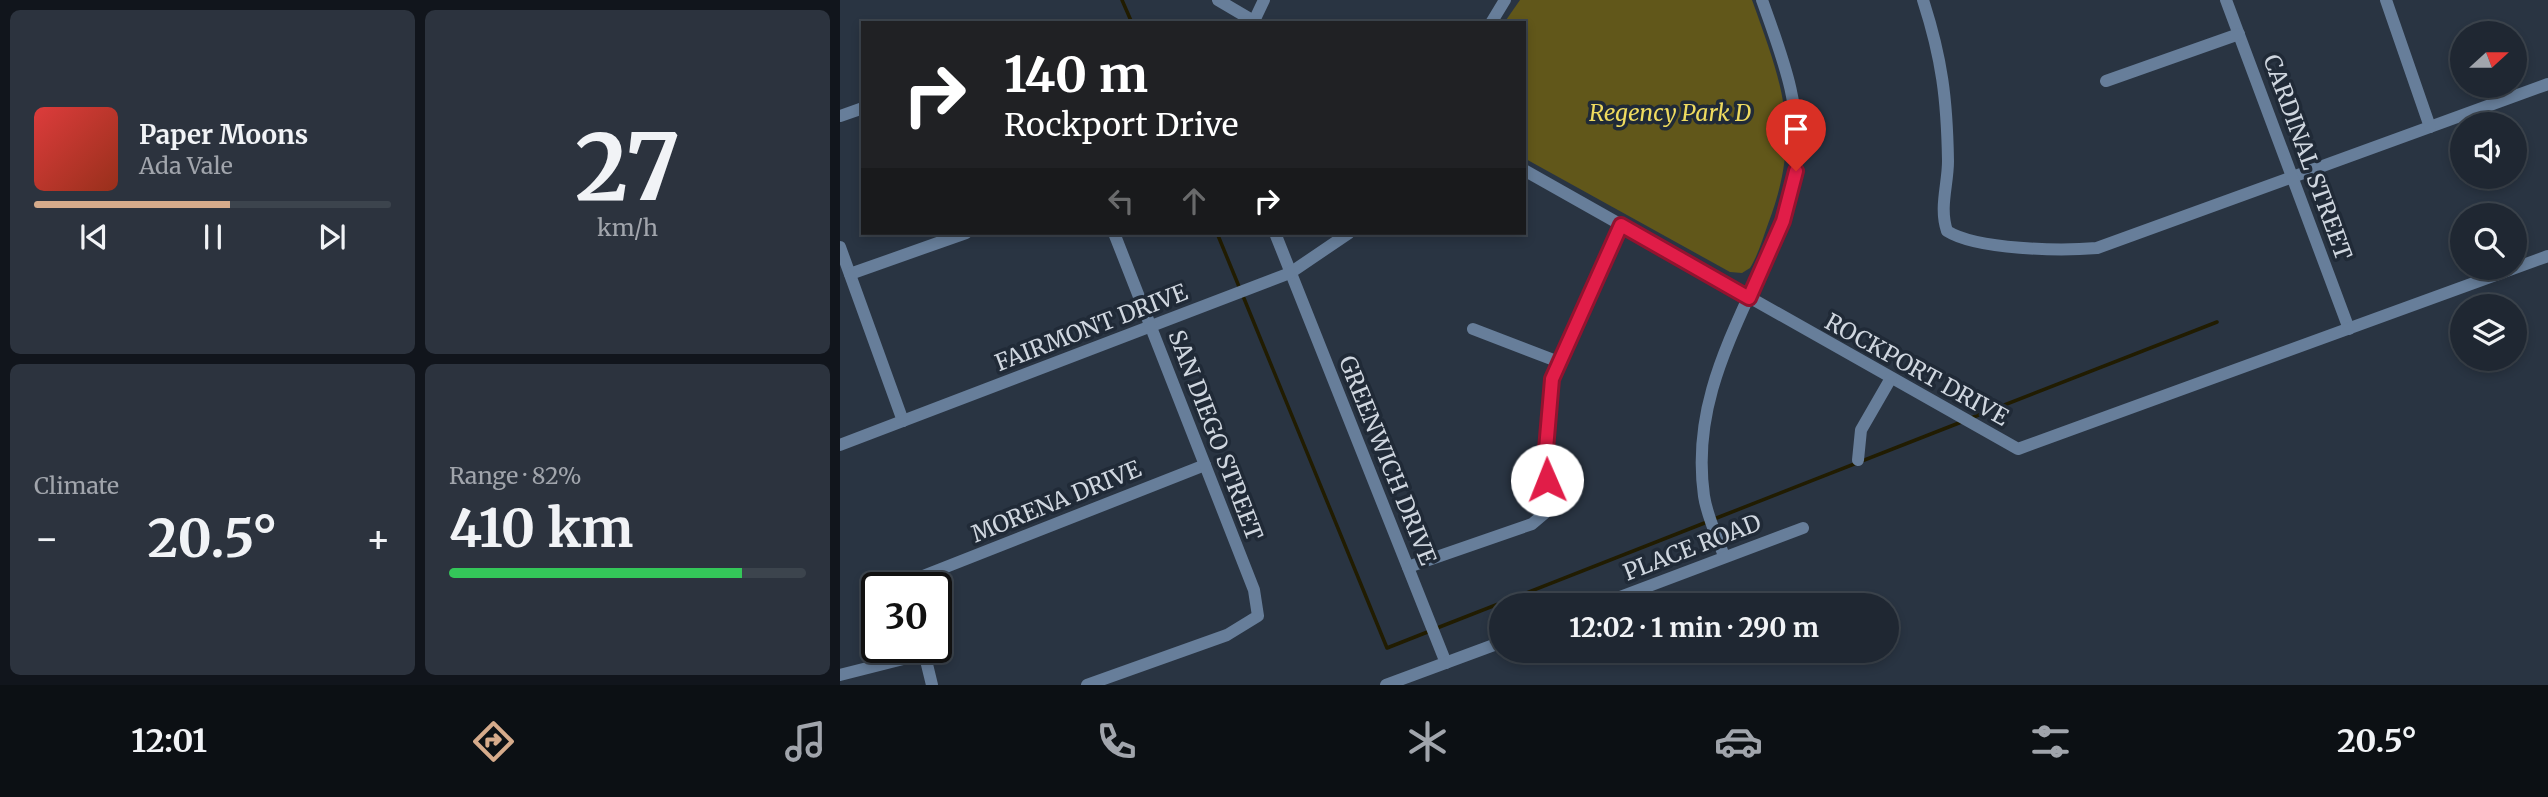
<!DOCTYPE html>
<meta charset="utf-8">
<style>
:root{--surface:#1f2732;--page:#2c333e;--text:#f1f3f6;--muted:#a1a5ac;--line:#3c444d;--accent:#d6ab8b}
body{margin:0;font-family:Merriweather,serif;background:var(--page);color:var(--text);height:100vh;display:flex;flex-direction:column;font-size:26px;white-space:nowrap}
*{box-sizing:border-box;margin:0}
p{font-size:23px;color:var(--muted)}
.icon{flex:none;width:38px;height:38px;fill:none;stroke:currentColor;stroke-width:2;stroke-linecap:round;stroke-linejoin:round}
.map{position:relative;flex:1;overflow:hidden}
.sheet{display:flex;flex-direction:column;gap:10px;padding:10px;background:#11151c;width:840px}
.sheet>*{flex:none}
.top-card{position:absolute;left:21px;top:21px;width:665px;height:214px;border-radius:0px;box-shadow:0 4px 10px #0003,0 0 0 2px var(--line);background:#202124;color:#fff;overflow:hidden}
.needle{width:46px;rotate:69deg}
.fabs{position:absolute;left:1610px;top:21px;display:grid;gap:14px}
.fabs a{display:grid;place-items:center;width:77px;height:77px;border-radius:50%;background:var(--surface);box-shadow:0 4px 10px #0003,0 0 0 2px var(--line);font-size:35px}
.speed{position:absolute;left:21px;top:572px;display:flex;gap:14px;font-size:35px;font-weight:700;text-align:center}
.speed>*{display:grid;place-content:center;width:91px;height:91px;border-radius:50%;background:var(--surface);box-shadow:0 4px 10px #0003,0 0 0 2px var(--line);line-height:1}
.speed .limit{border:4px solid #111;border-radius:10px;background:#fff;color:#111}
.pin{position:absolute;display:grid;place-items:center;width:60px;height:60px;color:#fff;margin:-72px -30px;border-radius:50% 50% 50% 0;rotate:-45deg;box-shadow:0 0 7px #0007}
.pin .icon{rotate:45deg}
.me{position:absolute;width:77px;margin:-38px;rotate:359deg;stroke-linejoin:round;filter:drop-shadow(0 0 5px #0008)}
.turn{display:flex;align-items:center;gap:24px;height:147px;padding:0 28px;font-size:32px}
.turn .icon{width:91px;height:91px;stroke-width:2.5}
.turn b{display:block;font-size:49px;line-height:60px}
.lanes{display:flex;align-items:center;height:66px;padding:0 28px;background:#0003;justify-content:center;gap:35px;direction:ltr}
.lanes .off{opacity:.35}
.big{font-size:52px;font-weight:700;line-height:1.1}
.sheet .tile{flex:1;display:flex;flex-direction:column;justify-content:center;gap:10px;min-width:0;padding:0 24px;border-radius:10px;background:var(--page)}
.sheet .dial{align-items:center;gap:0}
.dial b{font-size:91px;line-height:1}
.song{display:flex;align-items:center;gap:21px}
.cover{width:84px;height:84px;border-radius:10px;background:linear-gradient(135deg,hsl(0 70% 55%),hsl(10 70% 35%))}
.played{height:7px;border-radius:4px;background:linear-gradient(90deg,var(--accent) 55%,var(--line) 55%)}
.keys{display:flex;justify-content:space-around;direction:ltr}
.heat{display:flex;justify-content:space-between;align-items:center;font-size:38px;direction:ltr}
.charge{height:10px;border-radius:5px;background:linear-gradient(90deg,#34c759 82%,var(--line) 0)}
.sheet .tiles{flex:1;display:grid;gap:10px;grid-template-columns:repeat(2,1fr)}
.trip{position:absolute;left:649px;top:593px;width:410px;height:70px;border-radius:35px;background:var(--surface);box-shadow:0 4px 10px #0003,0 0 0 2px var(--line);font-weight:700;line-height:70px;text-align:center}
.tabs{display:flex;height:112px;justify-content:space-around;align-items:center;background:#0c1014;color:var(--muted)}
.tabs .icon{width:49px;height:49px}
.tabs .on{color:var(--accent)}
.tabs b{font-size:32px;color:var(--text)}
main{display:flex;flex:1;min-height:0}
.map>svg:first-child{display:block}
</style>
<main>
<section class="sheet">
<div class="tiles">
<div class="tile">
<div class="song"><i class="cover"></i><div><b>Paper Moons</b><p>Ada Vale</p></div></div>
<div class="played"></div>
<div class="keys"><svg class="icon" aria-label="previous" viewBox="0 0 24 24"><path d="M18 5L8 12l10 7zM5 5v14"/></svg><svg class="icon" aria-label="pause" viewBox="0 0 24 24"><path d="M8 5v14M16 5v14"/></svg><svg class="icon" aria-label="next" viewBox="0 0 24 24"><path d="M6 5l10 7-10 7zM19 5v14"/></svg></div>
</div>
<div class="tile dial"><b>27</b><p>km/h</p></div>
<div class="tile"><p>Climate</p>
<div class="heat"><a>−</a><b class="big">20.5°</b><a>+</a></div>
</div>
<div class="tile"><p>Range · 82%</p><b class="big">410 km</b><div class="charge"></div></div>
</div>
</section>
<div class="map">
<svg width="1708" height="685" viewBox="0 0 1708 685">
<rect width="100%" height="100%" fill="#293442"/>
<path fill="#61571a" d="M 680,0 L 912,0 C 943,86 962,134 928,224 C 923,238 918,255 910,268 L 902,273 L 890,272 L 684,158 L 684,23 L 664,23 Z"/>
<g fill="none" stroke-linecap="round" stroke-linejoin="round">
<g stroke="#211c01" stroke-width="3.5">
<path d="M 282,0 L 292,23"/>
<path d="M 377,233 L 400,289"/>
<path d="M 403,296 L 547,648 L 590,631"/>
<path d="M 1131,418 L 1377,322"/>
<path d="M 874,519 L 1124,421"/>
<path d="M 597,628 L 867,522"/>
</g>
<g stroke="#677e9a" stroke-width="12">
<path d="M 378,0 L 417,23"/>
<path d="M 1083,0 C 1102,59 1107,99 1108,161 C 1108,185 1099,207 1107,231 C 1137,250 1221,251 1257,248 L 1708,84"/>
<path d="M 1386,0 L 1509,329"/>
<path d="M 1546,0 L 1590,127"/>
<path d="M 414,21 L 424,0"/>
<path d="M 651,23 L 665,0"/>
<path d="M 1266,81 L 1399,34"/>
<path d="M 0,116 L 23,108"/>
<path d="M 684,170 L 1178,449 L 1708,256"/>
<path d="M 435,233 L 606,663"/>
<path d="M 0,247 L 63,421"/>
<path d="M 10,274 L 126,233"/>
<path d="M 633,329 L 719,362"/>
<path d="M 0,445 L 450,273 L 509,233"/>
<path d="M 1018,460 L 1021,430 L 1051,378"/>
<path d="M 884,556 C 877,537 867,516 864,496 C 852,411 887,345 921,269 C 936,237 952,205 956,169 C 963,109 942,56 922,0"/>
<path d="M 568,567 L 692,524 L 705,513 L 709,498 L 705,461 L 712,379 L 781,225"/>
<path d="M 83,588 L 83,576 L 365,465"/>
<path d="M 756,606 L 963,528"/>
<path d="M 83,648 L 92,685"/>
<path d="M 0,675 L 83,654"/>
<path d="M 247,685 L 387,635 L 418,616 L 414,590 L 274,233"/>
<path d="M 546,685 L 662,642"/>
</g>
</g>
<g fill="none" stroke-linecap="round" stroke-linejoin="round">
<g stroke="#92132f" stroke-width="18">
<path id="route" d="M 707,480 L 705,461 L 712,379 L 781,225 L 909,298 L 943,221 L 956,171"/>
</g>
<use href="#route" stroke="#e11d48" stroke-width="12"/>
</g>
<g text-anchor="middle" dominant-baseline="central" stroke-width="7" stroke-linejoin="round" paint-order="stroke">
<g font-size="23" font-style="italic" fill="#efdb5f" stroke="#202a37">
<text x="830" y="112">Regency Park D</text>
</g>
<g font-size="23" fill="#cfd6df" stroke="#202a37">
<text transform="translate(1468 157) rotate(70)">CARDINAL STREET</text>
<text transform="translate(251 327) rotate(-21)">FAIRMONT DRIVE</text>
<text transform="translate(1077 369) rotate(29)">ROCKPORT DRIVE</text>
<text transform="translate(376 435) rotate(69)">SAN DIEGO STREET</text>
<text transform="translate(548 460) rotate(68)">GREENWICH DRIVE</text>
<text transform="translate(216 501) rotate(-22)">MORENA DRIVE</text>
<text transform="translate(852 547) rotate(-21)">PLACE ROAD</text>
</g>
</g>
</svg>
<div class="fabs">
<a><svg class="needle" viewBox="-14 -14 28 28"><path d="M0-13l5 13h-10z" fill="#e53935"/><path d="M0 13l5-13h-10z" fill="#a1a5ac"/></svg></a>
<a><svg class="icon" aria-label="sound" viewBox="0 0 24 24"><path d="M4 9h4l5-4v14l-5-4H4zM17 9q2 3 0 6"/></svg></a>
<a><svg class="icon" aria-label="search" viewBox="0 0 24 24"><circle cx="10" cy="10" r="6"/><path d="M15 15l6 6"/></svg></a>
<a><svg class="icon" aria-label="layers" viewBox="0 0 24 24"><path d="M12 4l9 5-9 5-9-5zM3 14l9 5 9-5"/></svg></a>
</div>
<div class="speed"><div class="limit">30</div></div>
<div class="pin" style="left:956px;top:171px;background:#d93025"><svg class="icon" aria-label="arrive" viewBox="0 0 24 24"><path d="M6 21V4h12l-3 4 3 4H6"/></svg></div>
<svg class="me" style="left:707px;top:480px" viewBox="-20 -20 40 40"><circle r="19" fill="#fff"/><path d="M0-13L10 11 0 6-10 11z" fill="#e11d48"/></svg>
<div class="trip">12:02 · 1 min · 290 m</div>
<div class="top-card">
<div class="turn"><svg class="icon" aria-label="right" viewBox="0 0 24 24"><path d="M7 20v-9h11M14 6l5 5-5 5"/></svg><div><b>140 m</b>Rockport Drive</div></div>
<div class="lanes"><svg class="icon off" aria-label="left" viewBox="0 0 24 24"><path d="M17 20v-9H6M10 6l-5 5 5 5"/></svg><svg class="icon off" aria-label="ahead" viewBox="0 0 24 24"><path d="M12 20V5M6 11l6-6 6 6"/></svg><svg class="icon" aria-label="right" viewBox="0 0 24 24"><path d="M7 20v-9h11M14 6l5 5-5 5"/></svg></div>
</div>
</div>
</main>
<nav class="tabs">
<b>12:01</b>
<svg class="icon on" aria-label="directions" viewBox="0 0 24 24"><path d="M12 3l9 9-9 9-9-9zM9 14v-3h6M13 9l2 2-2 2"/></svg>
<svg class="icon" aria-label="music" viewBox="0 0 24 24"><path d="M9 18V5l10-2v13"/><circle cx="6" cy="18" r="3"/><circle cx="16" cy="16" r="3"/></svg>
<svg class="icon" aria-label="phone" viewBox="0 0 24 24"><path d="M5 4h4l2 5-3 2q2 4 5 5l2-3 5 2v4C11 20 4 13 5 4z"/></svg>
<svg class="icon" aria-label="climate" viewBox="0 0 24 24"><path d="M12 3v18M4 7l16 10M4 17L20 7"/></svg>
<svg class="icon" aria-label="car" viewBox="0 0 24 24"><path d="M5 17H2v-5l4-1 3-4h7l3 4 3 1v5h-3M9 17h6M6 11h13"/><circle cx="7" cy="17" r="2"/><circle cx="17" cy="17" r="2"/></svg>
<svg class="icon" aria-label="filters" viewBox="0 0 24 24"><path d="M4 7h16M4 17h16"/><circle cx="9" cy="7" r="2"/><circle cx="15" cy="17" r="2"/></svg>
<b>20.5°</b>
</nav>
